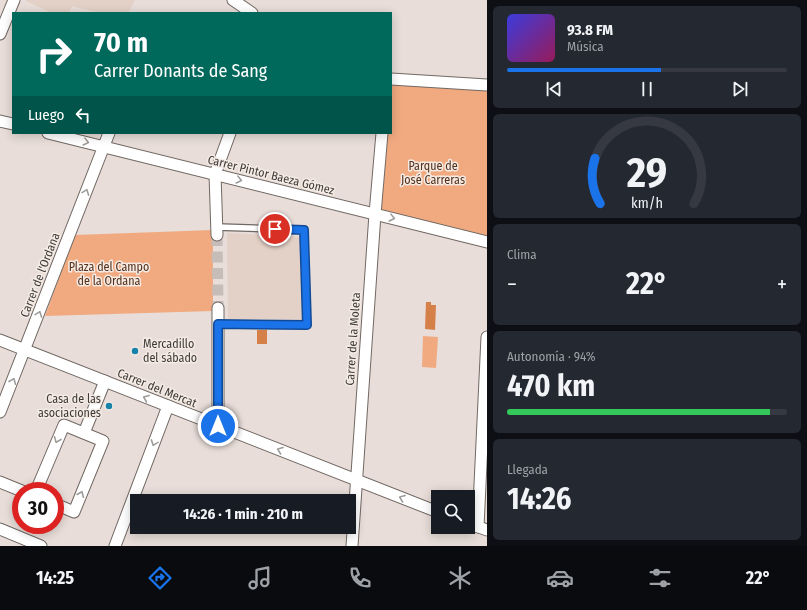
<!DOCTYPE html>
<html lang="es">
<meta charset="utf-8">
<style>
:root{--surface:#171b24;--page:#242831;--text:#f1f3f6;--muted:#9ea1a6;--line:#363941;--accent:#1a73e8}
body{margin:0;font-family:"Fira Sans Condensed",sans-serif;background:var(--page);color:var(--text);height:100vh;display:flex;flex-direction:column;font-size:15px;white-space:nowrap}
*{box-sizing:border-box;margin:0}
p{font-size:13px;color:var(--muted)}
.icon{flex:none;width:22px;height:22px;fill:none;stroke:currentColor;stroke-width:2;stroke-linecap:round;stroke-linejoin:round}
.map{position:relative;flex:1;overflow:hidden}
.details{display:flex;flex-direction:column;gap:6px;padding:6px;background:#0d0f14;width:320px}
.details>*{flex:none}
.top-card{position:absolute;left:12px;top:12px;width:380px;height:122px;border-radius:0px;box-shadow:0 2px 10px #0003;background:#00695c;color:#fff;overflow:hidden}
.buttons{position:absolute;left:431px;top:490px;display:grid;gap:8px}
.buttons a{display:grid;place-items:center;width:44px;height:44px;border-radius:0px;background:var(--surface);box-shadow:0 2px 10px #0003;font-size:20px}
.speed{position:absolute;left:12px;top:482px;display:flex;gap:8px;font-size:20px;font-weight:700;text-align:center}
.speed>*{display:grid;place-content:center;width:52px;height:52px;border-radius:50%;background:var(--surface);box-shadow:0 2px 10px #0003;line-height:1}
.speed .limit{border:6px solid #d22;background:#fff;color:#111}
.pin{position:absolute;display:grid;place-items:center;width:34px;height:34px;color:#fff;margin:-17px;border:2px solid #fff;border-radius:50%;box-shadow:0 1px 4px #0007}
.me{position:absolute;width:44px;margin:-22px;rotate:0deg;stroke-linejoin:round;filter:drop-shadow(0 0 3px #0008)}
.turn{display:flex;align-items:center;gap:14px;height:84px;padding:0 16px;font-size:18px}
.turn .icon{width:52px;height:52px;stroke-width:2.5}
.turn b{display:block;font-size:28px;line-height:34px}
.then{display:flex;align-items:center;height:38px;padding:0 16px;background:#0003;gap:8px;font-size:15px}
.big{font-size:30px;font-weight:700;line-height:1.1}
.details .card{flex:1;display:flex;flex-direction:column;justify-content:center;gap:6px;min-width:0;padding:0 14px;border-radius:6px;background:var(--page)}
.details .dial{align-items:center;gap:0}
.dial svg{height:104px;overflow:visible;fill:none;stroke:var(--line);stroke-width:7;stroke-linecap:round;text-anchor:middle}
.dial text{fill:var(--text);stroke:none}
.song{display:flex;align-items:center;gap:12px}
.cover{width:48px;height:48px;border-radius:6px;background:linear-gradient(135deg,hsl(240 70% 55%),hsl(330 70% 35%))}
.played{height:4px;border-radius:2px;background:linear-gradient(90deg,var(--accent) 55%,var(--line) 55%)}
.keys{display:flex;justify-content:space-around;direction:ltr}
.heat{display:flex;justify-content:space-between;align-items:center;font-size:22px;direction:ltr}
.charge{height:6px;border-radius:3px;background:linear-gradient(90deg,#34c759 94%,var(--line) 0)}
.trip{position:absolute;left:130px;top:494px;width:226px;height:40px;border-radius:0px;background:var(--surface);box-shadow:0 2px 10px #0003;font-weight:700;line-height:40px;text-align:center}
.tab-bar{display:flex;height:64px;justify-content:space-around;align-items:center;background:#090b0e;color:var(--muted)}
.tab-bar .icon{width:28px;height:28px}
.tab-bar .current{color:var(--accent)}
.tab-bar b{font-size:18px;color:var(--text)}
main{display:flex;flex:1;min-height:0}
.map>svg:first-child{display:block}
</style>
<main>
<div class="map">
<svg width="487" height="546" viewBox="0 0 487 546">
<rect width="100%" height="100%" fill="#e8ddd8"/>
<g fill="#e3d1c7">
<path d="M 26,0 L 135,0 L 128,13 L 99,13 L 72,6 L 69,13 L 52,13 L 26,1 Z"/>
<path d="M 227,233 L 300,237 L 304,320 L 228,319 Z"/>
</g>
<g fill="#f1aa80">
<path d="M 391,79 L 487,85 L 487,242 L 375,214 L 382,133 L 391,133 Z"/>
<path d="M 213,230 L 213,311 L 45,316 L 75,235 Z"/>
<path d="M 423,336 L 438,337 L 436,368 L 422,367 Z"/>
</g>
<g fill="#d57f49">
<path d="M 426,302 L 431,302 L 431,305 L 436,305 L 435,330 L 425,329 Z"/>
<rect x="257" y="330" width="10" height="14"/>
</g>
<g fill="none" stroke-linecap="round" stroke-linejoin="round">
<path stroke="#c6bcb8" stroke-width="11" stroke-dasharray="11 5.5" stroke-linecap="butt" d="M 217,235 L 218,308"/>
<g stroke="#716863" stroke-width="8">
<path id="service" d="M 217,227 L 304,230 L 307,325 L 218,324"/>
</g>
<g stroke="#716863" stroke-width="13">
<g id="minor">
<path d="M 233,0 L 252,13"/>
<path d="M 0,34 L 14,0"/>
<path d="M 391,79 L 487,85"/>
<path d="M 0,121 L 13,124"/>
<path d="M 48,133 L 487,242"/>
<path d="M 217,235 L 215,174 L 230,133"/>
<path d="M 218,308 L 218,426"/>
<path d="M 0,340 L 438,512"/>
<path d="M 0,412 L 109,133"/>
<path d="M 84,433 L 105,381"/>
<path d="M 0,482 L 22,491"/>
<path d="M 36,491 L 64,425 L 103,441 L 74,512 L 55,504"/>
<path d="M 468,523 L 487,530"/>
<path d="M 478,527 L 487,337"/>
<path d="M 0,529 L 41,546"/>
<path d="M 115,546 L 168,406"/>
<path d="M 352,546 L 375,214 L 382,133"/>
</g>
</g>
<use href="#service" stroke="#fff" stroke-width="5.5"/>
<use href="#minor" stroke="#fff" stroke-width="11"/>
</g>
<defs><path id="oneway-chevron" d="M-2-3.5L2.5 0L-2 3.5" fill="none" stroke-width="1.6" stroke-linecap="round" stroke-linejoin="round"/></defs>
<g stroke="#9e9c9b">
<use href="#oneway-chevron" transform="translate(86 142) rotate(14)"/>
<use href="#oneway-chevron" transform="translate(239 180) rotate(14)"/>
<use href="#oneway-chevron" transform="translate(86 192) rotate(-69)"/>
<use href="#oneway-chevron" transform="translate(392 218) rotate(14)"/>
<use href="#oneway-chevron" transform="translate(39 314) rotate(-69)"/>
<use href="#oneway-chevron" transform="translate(13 381) rotate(-68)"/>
<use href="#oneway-chevron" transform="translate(146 398) rotate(-158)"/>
<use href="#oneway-chevron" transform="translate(57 440) rotate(112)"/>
<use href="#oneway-chevron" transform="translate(154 443) rotate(110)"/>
<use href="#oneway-chevron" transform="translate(280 450) rotate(-159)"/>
<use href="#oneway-chevron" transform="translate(81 494) rotate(-67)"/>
<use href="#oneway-chevron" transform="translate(402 498) rotate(-159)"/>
</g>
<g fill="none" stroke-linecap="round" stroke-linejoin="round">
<g stroke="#114b97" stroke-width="10">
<path id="route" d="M 218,426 L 218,324 L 307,325 L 304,230 L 275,229"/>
</g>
<use href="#route" stroke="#1a73e8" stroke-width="7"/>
</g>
<g fill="#1782aa" stroke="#f5ebe5" stroke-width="1.5">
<circle cx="135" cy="351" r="4"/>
<circle cx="109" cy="406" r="4"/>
</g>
<g text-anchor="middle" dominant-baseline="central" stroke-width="3" stroke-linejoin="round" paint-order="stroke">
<g font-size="12" fill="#54301a" stroke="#f5ebe5">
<text x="433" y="166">Parque de<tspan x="433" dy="14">José Carreras</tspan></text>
<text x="109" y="267">Plaza del Campo<tspan x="109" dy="14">de la Ordana</tspan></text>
</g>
<g font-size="12" fill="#3e3a37" stroke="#f5ebe5">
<text transform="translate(271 175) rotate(14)">Carrer Pintor Baeza Gómez</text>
<text transform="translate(40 275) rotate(-69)">Carrer de l'Ordana</text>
<text transform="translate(353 339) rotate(-86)">Carrer de la Moleta</text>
<text transform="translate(157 388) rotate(22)">Carrer del Mercat</text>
</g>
<g font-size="12" fill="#3e3a37" stroke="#f5ebe5" text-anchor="start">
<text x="143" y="344">Mercadillo<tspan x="143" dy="14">del sábado</tspan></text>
<text x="101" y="399" text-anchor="end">Casa de las<tspan x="101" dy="14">asociaciones</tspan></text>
</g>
</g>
</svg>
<div class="buttons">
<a><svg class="icon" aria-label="search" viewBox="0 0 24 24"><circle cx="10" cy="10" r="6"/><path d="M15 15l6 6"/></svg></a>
</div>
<div class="speed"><div class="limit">30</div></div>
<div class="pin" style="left:275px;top:229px;background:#d93025"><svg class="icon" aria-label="arrive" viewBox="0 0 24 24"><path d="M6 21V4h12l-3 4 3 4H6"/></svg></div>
<svg class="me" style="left:218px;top:426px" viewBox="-20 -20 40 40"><circle r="17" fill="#1a73e8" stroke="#fff" stroke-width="3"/><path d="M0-11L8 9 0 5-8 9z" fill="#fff"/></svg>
<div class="trip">14:26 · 1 min · 210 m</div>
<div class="top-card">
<div class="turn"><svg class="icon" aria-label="right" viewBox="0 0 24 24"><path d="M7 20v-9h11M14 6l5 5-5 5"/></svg><div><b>70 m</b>Carrer Donants de Sang</div></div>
<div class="then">Luego<svg class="icon" aria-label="left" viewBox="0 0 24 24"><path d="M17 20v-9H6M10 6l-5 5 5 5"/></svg></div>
</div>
</div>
<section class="details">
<div class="card">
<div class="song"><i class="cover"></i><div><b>93.8 FM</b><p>Música</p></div></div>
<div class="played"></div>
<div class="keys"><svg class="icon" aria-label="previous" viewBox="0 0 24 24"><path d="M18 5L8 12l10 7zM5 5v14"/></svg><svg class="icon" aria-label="pause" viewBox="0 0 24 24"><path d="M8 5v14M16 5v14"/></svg><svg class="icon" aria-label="next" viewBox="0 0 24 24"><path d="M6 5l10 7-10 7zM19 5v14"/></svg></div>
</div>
<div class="card dial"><svg viewBox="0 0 100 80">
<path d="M14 69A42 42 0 1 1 86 69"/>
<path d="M14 69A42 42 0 0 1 10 34" stroke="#1a73e8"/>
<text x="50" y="56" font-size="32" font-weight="700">29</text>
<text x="50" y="72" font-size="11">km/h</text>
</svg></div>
<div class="card"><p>Clima</p>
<div class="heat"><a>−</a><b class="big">22°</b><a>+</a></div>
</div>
<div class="card"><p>Autonomía · 94%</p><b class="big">470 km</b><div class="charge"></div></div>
<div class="card"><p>Llegada</p><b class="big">14:26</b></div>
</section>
</main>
<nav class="tab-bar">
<b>14:25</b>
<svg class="icon current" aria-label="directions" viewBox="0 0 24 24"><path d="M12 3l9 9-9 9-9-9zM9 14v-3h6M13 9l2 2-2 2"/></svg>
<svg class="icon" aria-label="music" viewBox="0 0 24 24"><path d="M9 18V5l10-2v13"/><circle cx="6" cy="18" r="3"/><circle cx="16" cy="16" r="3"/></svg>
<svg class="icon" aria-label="phone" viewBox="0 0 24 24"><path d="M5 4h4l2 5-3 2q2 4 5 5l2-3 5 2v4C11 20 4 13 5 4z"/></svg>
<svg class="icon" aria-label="climate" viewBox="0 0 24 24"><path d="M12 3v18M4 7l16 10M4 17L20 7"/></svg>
<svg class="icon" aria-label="car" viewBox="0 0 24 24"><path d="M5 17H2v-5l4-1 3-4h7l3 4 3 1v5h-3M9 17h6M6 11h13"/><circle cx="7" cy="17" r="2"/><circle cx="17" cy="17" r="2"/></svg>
<svg class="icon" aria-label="filters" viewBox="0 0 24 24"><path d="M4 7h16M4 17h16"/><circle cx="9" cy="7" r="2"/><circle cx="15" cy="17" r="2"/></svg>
<b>22°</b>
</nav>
